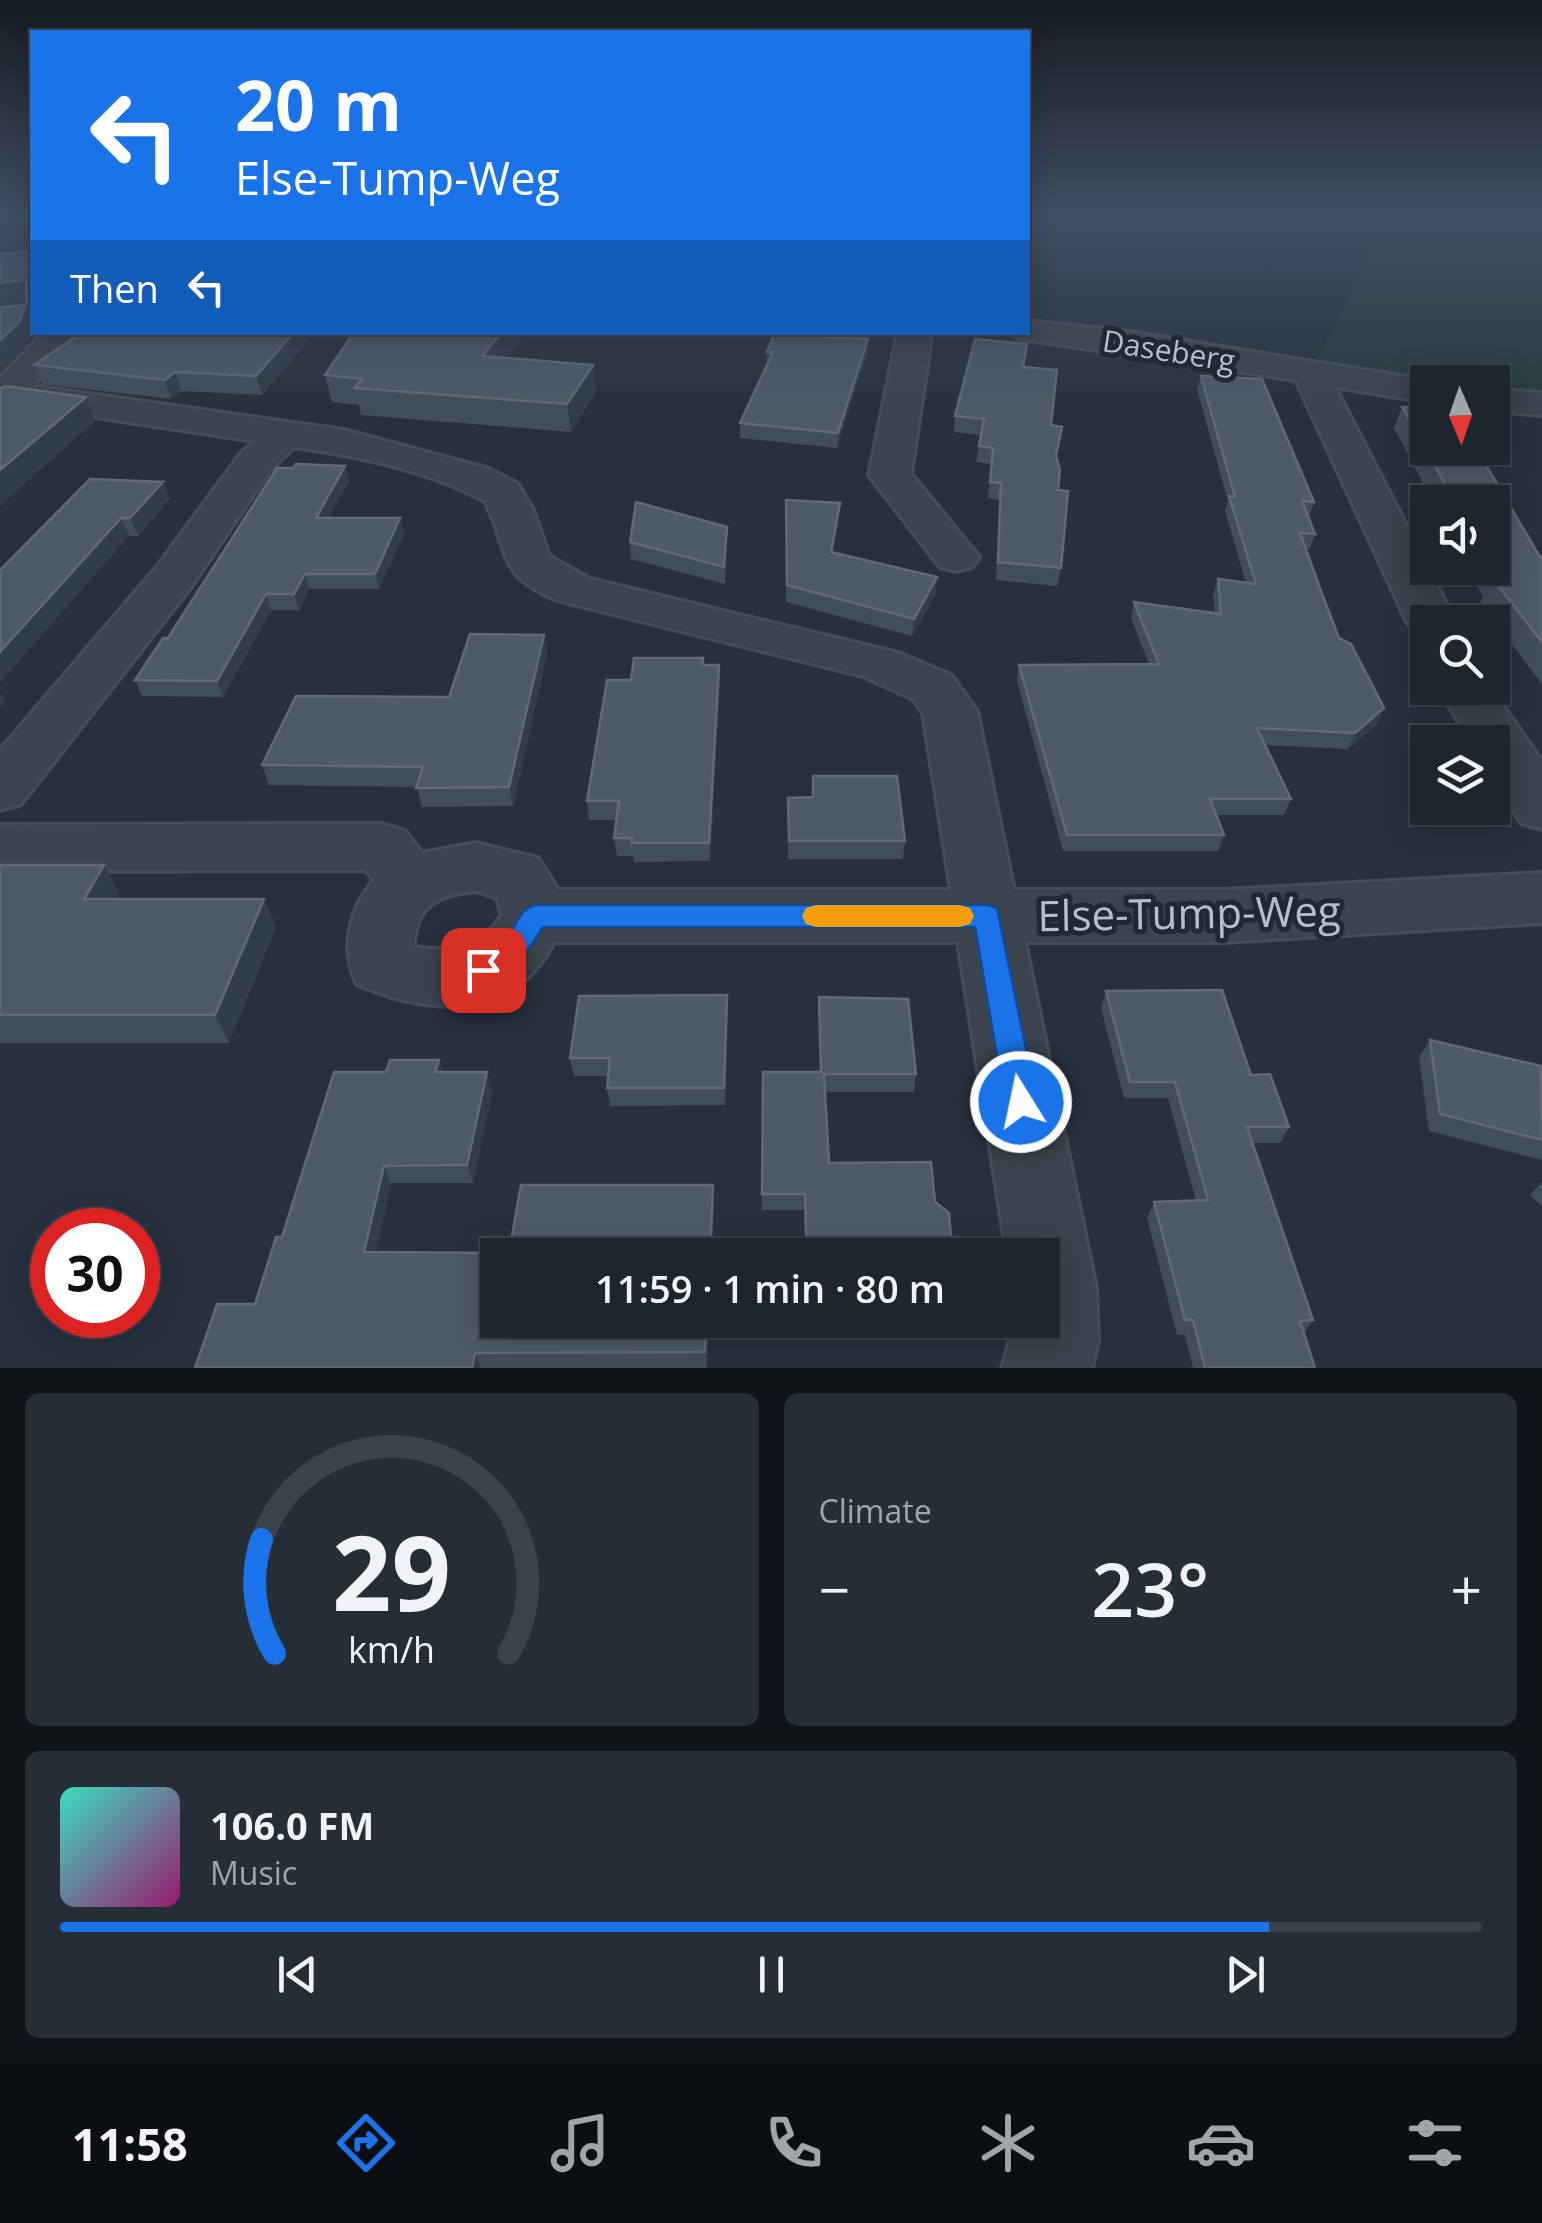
<!DOCTYPE html>
<meta charset="utf-8">
<style>
:root{--surface:#1d252e;--page:#252d36;--text:#f1f3f6;--muted:#a0a5aa;--line:#3b424a;--accent:#1a73e8}
body{margin:0;font-family:"Open Sans",sans-serif;background:var(--page);color:var(--text);height:100vh;display:flex;flex-direction:column;font-size:38px;white-space:nowrap}
*{box-sizing:border-box;margin:0}
p{font-size:32px;color:var(--muted)}
.icon{flex:none;width:55px;height:55px;fill:none;stroke:currentColor;stroke-width:2;stroke-linecap:round;stroke-linejoin:round}
.map{position:relative;height:1368px;overflow:hidden}
.sheet{display:flex;flex-direction:column;gap:25px;padding:25px;background:#101419;flex:1}
.sheet>*{flex:none}
.hud{position:absolute;left:30px;top:30px;width:1000px;height:305px;border-radius:0px;box-shadow:0 5px 25px #0003,0 0 0 2px var(--line);background:#1a73e8;color:#fff;overflow:hidden}
.needle{width:65px;rotate:178deg}
.controls{position:absolute;left:1410px;top:365px;display:grid;gap:20px}
.controls a{display:grid;place-items:center;width:100px;height:100px;border-radius:0px;background:var(--surface);box-shadow:0 5px 25px #0003,0 0 0 2px var(--line);font-size:50px}
.speed{position:absolute;left:30px;top:1208px;display:flex;gap:20px;font-size:50px;font-weight:700;text-align:center}
.speed>*{display:grid;place-content:center;width:130px;height:130px;border-radius:50%;background:var(--surface);box-shadow:0 5px 25px #0003,0 0 0 2px var(--line);line-height:1}
.speed .limit{border:15px solid #d22;background:#fff;color:#111}
.pin{position:absolute;display:grid;place-items:center;width:85px;height:85px;color:#fff;margin:-42px;border-radius:20px;box-shadow:0 5px 15px #0006}
.me{position:absolute;width:110px;margin:-55px;rotate:350deg;stroke-linejoin:round;filter:drop-shadow(0 0 8px #0008)}
.turn{display:flex;align-items:center;gap:35px;height:210px;padding:0 40px;font-size:45px}
.turn .icon{width:130px;height:130px;stroke-width:2.5}
.turn b{display:block;font-size:70px;line-height:85px}
.then{display:flex;align-items:center;height:95px;padding:0 40px;background:#0003;gap:20px;font-size:38px}
.big{font-size:75px;font-weight:600;line-height:1.1}
.sheet .tile{flex:1;display:flex;flex-direction:column;justify-content:center;gap:15px;min-width:0;padding:0 35px;border-radius:15px;background:var(--page)}
.sheet .dial{align-items:center;gap:0}
.dial svg{height:260px;overflow:visible;fill:none;stroke:var(--line);stroke-width:7;stroke-linecap:round;text-anchor:middle}
.dial text{fill:var(--text);stroke:none}
.song{display:flex;align-items:center;gap:30px}
.cover{width:120px;height:120px;border-radius:15px;background:linear-gradient(135deg,hsl(170 70% 55%),hsl(320 70% 35%))}
.played{height:10px;border-radius:5px;background:linear-gradient(90deg,var(--accent) 85%,var(--line) 85%)}
.keys{display:flex;justify-content:space-around;direction:ltr}
.heat{display:flex;justify-content:space-between;align-items:center;font-size:55px;direction:ltr}
.sheet .tiles{flex:1;display:grid;gap:25px;grid-template-columns:1fr 1fr}
.tile:last-child{grid-column:span 2}
.trip{position:absolute;left:480px;top:1238px;width:580px;height:100px;border-radius:0px;background:var(--surface);box-shadow:0 5px 25px #0003,0 0 0 2px var(--line);font-weight:600;line-height:100px;text-align:center}
.tab-bar{display:flex;height:160px;justify-content:space-around;align-items:center;background:#0c0f12;color:var(--muted)}
.tab-bar .icon{width:70px;height:70px}
.tab-bar .active{color:var(--accent)}
.tab-bar b{font-size:45px;color:var(--text)}
.map>svg:first-child{display:block}
</style>
<div class="map">
<svg width="1542" height="1368" viewBox="0 0 1542 1368">
<rect width="100%" height="100%" fill="#27313e"/>
<path fill="#293c3f" d="M 1392,216 L 1542,216 L 1542,392 L 1493,387 L 1492,382 L 1453,382 L 1314,364 Z"/>
<g fill="none" stroke-linecap="round" stroke-linejoin="round">
<g stroke="#444c57" stroke-width="6">
<g id="minor">
<path d="M 1028,321 L 1123,331 L 1438,382 L 1428,382 L 1428,402 L 1335,387 L 1456,622 L 1428,622 L 1428,636 L 1415,632 L 1407,622 L 1296,380 L 1016,338 L 1012,332 L 1028,332 Z"/>
<path d="M 44,332 L 79,332 L 33,386 L 344,430 L 489,469 L 518,484 L 533,510 L 549,556 L 590,579 L 898,653 L 951,675 L 977,711 L 1014,890 L 1223,890 L 1542,873 L 1542,923 L 1223,942 L 1025,942 L 1096,1288 L 1098,1341 L 1092,1368 L 1002,1368 L 1010,1341 L 1011,1320 L 1042,1320 L 1042,1255 L 1007,1255 L 958,942 L 554,942 C 513,1022 428,1015 357,984 C 340,949 349,910 374,880 L 366,870 L 0,871 L 0,825 L 383,824 L 405,831 L 422,853 L 476,843 L 538,858 L 558,890 L 951,890 L 923,713 L 913,699 L 863,676 L 557,600 C 494,573 511,553 485,501 C 428,470 358,456 294,447 L 271,469 L 190,588 L 21,804 L 0,810 L 0,750 L 156,568 L 242,452 L 255,441 L 16,405 L 0,411 L 0,378 ZM 476,891 L 497,898 L 502,915 C 480,949 452,953 414,947 C 414,906 439,894 476,891 Z"/>
<path d="M 898,332 L 932,332 L 911,474 L 979,557 L 972,567 L 956,571 L 940,567 L 869,475 Z"/>
<path d="M 1492,389 L 1542,393 L 1542,415 L 1492,411 Z"/>
<path d="M 1438,688 L 1491,688 L 1542,762 L 1542,829 L 1521,823 L 1492,777 L 1492,742 L 1471,742 Z"/>
</g>
</g>
<use href="#minor" fill="#3b434e" fill-rule="evenodd"/>
</g>
<g fill="#424d5c">
<path d="M 315,332 L 262,395 L 181,391 L 171,399 L 42,384 L 34,365 Z"/>
<path d="M 527,332 L 506,358 L 593,365 L 596,392 L 571,432 L 361,415 L 359,405 L 332,402 L 325,375 Z"/>
<path d="M 775,332 L 822,332 L 821,336 L 867,353 L 837,448 L 740,438 L 740,423 L 767,364 L 767,352 Z"/>
<path d="M 1024,367 L 1051,425 L 1056,457 L 1061,568 L 1057,586 L 996,580 L 999,500 L 988,498 L 991,464 L 976,462 L 981,435 L 954,432 L 955,416 Z"/>
<path d="M 1201,376 L 1314,502 L 1309,517 L 1315,534 L 1310,549 L 1306,549 L 1339,638 L 1384,708 L 1377,724 L 1348,749 L 1265,745 L 1291,799 L 1284,815 L 1216,815 L 1224,835 L 1218,851 L 1063,851 L 1017,681 L 1019,665 L 1149,664 L 1131,618 L 1134,602 L 1215,613 L 1213,595 L 1218,579 L 1246,583 L 1225,511 L 1228,501 L 1197,389 Z"/>
<path d="M 1402,407 L 1428,408 L 1428,448 L 1476,448 L 1540,557 L 1542,557 L 1542,684 L 1480,603 L 1483,597 L 1467,568 L 1492,568 L 1492,502 L 1433,502 L 1394,428 Z"/>
<path d="M 345,466 L 349,481 L 328,518 L 400,518 L 404,534 L 379,589 L 309,589 L 299,610 L 271,610 L 223,697 L 142,696 L 135,680 Z"/>
<path d="M 163,482 L 170,499 L 138,536 L 129,536 L 0,570 Z"/>
<path d="M 786,500 L 839,520 L 833,552 L 936,594 L 912,636 L 786,602 Z"/>
<path d="M 727,527 L 725,584 L 631,559 L 630,542 Z"/>
<path d="M 544,635 L 547,654 L 513,806 L 422,807 L 417,787 L 269,785 L 262,765 L 449,697 Z"/>
<path d="M 703,665 L 720,682 L 710,861 L 634,862 L 633,856 L 617,856 L 614,838 L 617,820 L 589,820 L 587,801 L 631,680 Z"/>
<path d="M 813,776 L 905,841 L 903,859 L 788,859 L 788,798 L 812,797 Z"/>
<path d="M 0,865 L 104,865 L 119,893 L 116,899 L 276,926 L 229,1043 L 0,1043 Z"/>
<path d="M 1106,991 L 1251,1075 L 1289,1127 L 1280,1143 L 1253,1143 L 1313,1320 L 1304,1333 L 1315,1368 L 1193,1368 L 1185,1335 L 1177,1335 L 1147,1218 L 1154,1202 L 1196,1201 L 1168,1098 L 1124,1098 L 1101,1008 Z"/>
<path d="M 819,997 L 916,1074 L 914,1092 L 825,1092 L 829,1163 L 935,1202 L 951,1236 L 948,1252 L 945,1255 L 805,1255 L 804,1210 L 762,1210 L 763,1072 L 820,1072 Z"/>
<path d="M 728,1013 L 725,1105 L 610,1106 L 607,1088 L 608,1076 L 574,1076 L 570,1058 Z"/>
<path d="M 1430,1040 L 1542,1072 L 1542,1160 L 1429,1131 L 1419,1057 Z"/>
<path d="M 439,1060 L 443,1072 L 492,1090 L 473,1183 L 391,1183 L 376,1252 L 509,1253 L 714,1202 L 712,1255 L 498,1255 L 498,1320 L 709,1320 L 707,1368 L 195,1368 L 255,1304 L 282,1237 L 386,1072 Z"/>
<path d="M 1542,1182 L 1542,1206 L 1530,1195 Z"/>
</g>
<g fill="#323d4b">
<path d="M 26,280 L 32,291 L 33,332 L 28,343 L 0,373 L 0,340 L 28,302 L 0,304 L 0,283 Z"/>
<path d="M 294,332 L 315,332 L 262,395 L 256,376 Z"/>
<path d="M 502,332 L 527,332 L 486,382 L 482,356 Z"/>
<path d="M 868,339 L 867,353 L 837,448 L 838,433 Z"/>
<path d="M 593,365 L 596,392 L 571,432 L 567,404 Z"/>
<path d="M 175,372 L 181,391 L 171,399 L 165,380 Z"/>
<path d="M 86,397 L 95,421 L 0,506 L 0,470 Z"/>
<path d="M 345,466 L 349,481 L 320,534 L 316,518 Z"/>
<path d="M 163,482 L 170,499 L 138,536 L 130,518 Z"/>
<path d="M 840,503 L 839,520 L 830,569 L 831,552 Z"/>
<path d="M 121,518 L 129,536 L 0,683 L 0,652 Z"/>
<path d="M 400,518 L 404,534 L 379,589 L 375,574 Z"/>
<path d="M 305,574 L 309,589 L 299,610 L 294,594 Z"/>
<path d="M 937,577 L 936,594 L 912,636 L 914,619 Z"/>
<path d="M 266,594 L 271,610 L 223,697 L 217,681 Z"/>
<path d="M 544,635 L 547,654 L 513,806 L 509,787 Z"/>
<path d="M 719,665 L 720,682 L 710,861 L 709,843 Z"/>
<path d="M 0,693 L 5,702 L 0,707 Z"/>
<path d="M 1384,708 L 1377,724 L 1348,749 L 1355,733 Z"/>
<path d="M 104,865 L 119,893 L 100,926 L 84,899 Z"/>
<path d="M 264,899 L 276,926 L 229,1043 L 215,1015 Z"/>
<path d="M 727,995 L 728,1013 L 725,1105 L 724,1088 Z"/>
<path d="M 439,1060 L 444,1078 L 435,1072 Z"/>
<path d="M 487,1072 L 492,1090 L 473,1183 L 467,1165 Z"/>
<path d="M 384,1166 L 391,1183 L 372,1269 L 364,1252 Z"/>
<path d="M 713,1185 L 714,1202 L 712,1255 L 710,1255 Z"/>
<path d="M 951,1236 L 948,1252 L 945,1255 L 939,1255 L 941,1247 Z"/>
<path d="M 707,1320 L 709,1320 L 707,1368 L 705,1352 Z"/>
<path d="M 475,1353 L 481,1368 L 472,1368 Z"/>
</g>
<g fill="#4e5a68" stroke="#5f6977" stroke-width="2.5">
<path d="M 32,251 L 32,291 L 19,322 L 0,340 L 0,307 L 26,305 L 26,280 L 0,283 L 0,254 Z"/>
<path d="M 83,332 L 294,332 L 256,376 L 175,372 L 165,380 L 34,365 Z"/>
<path d="M 354,332 L 502,332 L 482,356 L 593,365 L 567,404 L 354,388 L 363,379 L 325,375 Z"/>
<path d="M 775,332 L 817,332 L 816,336 L 868,339 L 838,433 L 740,423 L 773,352 L 767,352 Z"/>
<path d="M 975,339 L 1027,344 L 1023,367 L 1057,370 L 1051,425 L 1062,427 L 1056,456 L 1060,470 L 1058,490 L 1068,491 L 1061,568 L 998,562 L 1001,483 L 990,482 L 993,448 L 979,446 L 984,419 L 955,416 Z"/>
<path d="M 1201,376 L 1262,379 L 1314,502 L 1302,501 L 1315,534 L 1300,533 L 1321,591 L 1339,638 L 1351,644 L 1384,708 L 1355,733 L 1257,728 L 1291,799 L 1210,799 L 1224,835 L 1067,835 L 1019,665 L 1159,664 L 1134,602 L 1221,614 L 1218,579 L 1256,584 L 1229,496 L 1235,497 Z"/>
<path d="M 6,386 L 86,397 L 0,470 L 0,388 Z"/>
<path d="M 1402,407 L 1428,408 L 1428,448 L 1476,448 L 1540,557 L 1542,557 L 1542,642 L 1492,578 L 1496,575 L 1491,568 L 1492,502 L 1455,502 Z"/>
<path d="M 296,464 L 345,466 L 316,518 L 400,518 L 375,574 L 305,574 L 294,594 L 266,594 L 217,681 L 135,680 L 163,638 L 168,638 L 277,468 L 293,468 Z"/>
<path d="M 90,479 L 163,482 L 130,518 L 121,518 L 0,652 L 0,570 Z"/>
<path d="M 786,500 L 840,503 L 831,552 L 937,577 L 914,619 L 787,585 Z"/>
<path d="M 636,502 L 727,527 L 724,567 L 630,542 Z"/>
<path d="M 470,634 L 544,635 L 509,787 L 416,788 L 423,767 L 262,765 L 296,696 L 449,697 Z"/>
<path d="M 634,658 L 703,658 L 703,665 L 719,665 L 709,843 L 632,843 L 632,838 L 614,838 L 619,801 L 587,801 L 607,680 L 631,680 Z"/>
<path d="M 813,776 L 897,776 L 905,841 L 789,841 L 788,798 L 813,797 Z"/>
<path d="M 0,865 L 104,865 L 84,899 L 264,899 L 215,1015 L 0,1015 Z"/>
<path d="M 1222,990 L 1251,1075 L 1270,1074 L 1289,1127 L 1247,1127 L 1313,1320 L 1300,1321 L 1315,1368 L 1205,1368 L 1193,1320 L 1185,1320 L 1154,1202 L 1208,1200 L 1175,1082 L 1130,1082 L 1106,991 Z"/>
<path d="M 727,995 L 724,1088 L 607,1088 L 610,1058 L 570,1058 L 579,996 Z"/>
<path d="M 819,997 L 908,999 L 916,1074 L 824,1074 L 829,1163 L 931,1162 L 935,1202 L 949,1213 L 951,1236 L 941,1247 L 942,1255 L 807,1255 L 805,1194 L 762,1194 L 763,1072 L 821,1072 Z"/>
<path d="M 1430,1040 L 1541,1066 L 1542,1140 L 1440,1114 Z"/>
<path d="M 390,1060 L 439,1060 L 435,1072 L 487,1072 L 467,1165 L 384,1166 L 364,1252 L 509,1253 L 521,1185 L 713,1185 L 710,1255 L 498,1255 L 498,1320 L 707,1320 L 705,1352 L 475,1353 L 472,1368 L 195,1368 L 217,1304 L 255,1304 L 276,1237 L 282,1237 L 334,1072 L 386,1072 Z"/>
</g>
<linearGradient id="sky" x2="0" y2="1"><stop stop-color="#151b22"/><stop offset="0.53" stop-color="#414e63"/><stop offset="1" stop-color="#414e63" stop-opacity="0"/></linearGradient>
<rect width="1542" height="408" fill="url(#sky)"/>
<path fill="#1a73e8" stroke="#114b97" stroke-width="2.5" d="M 535,905 L 987,905 L 997,908 L 1037,1102 L 1032,1113 L 1021,1117 L 1009,1113 L 1005,1102 L 975,927 L 543,927 C 529,950 504,990 472,979 L 468,970 C 476,955 494,953 505,941 C 516,928 518,910 535,905 Z"/>
<path fill="#f59e0b" d="M 816,905 L 960,905 L 970,908 L 974,916 L 970,924 L 960,927 L 816,927 L 806,924 L 802,916 L 806,908 Z"/>
<g text-anchor="middle" dominant-baseline="central" stroke-width="10" stroke-linejoin="round" paint-order="stroke">
<g font-size="30" fill="#b7bec9" stroke="#1f2833">
<text transform="translate(1169 350) rotate(9)">Daseberg</text>
</g>
<g font-size="42" fill="#b7bec9" stroke="#1f2833">
<text transform="translate(1189 912) rotate(-1)">Else-Tump-Weg</text>
</g>
</g>
</svg>
<div class="controls">
<a><svg class="needle" viewBox="-14 -14 28 28"><path d="M0-13l5 13h-10z" fill="#e53935"/><path d="M0 13l5-13h-10z" fill="#a0a5aa"/></svg></a>
<a><svg class="icon" aria-label="sound" viewBox="0 0 24 24"><path d="M4 9h4l5-4v14l-5-4H4zM17 9q2 3 0 6"/></svg></a>
<a><svg class="icon" aria-label="search" viewBox="0 0 24 24"><circle cx="10" cy="10" r="6"/><path d="M15 15l6 6"/></svg></a>
<a><svg class="icon" aria-label="layers" viewBox="0 0 24 24"><path d="M12 4l9 5-9 5-9-5zM3 14l9 5 9-5"/></svg></a>
</div>
<div class="speed"><div class="limit">30</div></div>
<div class="pin" style="left:483px;top:970px;background:#d93025"><svg class="icon" aria-label="arrive" viewBox="0 0 24 24"><path d="M6 21V4h12l-3 4 3 4H6"/></svg></div>
<svg class="me" style="left:1021px;top:1102px" viewBox="-20 -20 40 40"><circle r="17" fill="#1a73e8" stroke="#fff" stroke-width="3"/><path d="M0-11L8 9 0 5-8 9z" fill="#fff"/></svg>
<div class="trip">11:59 · 1 min · 80 m</div>
<div class="hud">
<div class="turn"><svg class="icon" aria-label="left" viewBox="0 0 24 24"><path d="M17 20v-9H6M10 6l-5 5 5 5"/></svg><div><b>20 m</b>Else-Tump-Weg</div></div>
<div class="then">Then<svg class="icon" aria-label="left" viewBox="0 0 24 24"><path d="M17 20v-9H6M10 6l-5 5 5 5"/></svg></div>
</div>
</div>
<section class="sheet">
<div class="tiles">
<div class="tile dial"><svg viewBox="0 0 100 80">
<path d="M14 69A42 42 0 1 1 86 69"/>
<path d="M14 69A42 42 0 0 1 10 34" stroke="#1a73e8"/>
<text x="50" y="56" font-size="32" font-weight="700">29</text>
<text x="50" y="72" font-size="11">km/h</text>
</svg></div>
<div class="tile"><p>Climate</p>
<div class="heat"><a>−</a><b class="big">23°</b><a>+</a></div>
</div>
<div class="tile">
<div class="song"><i class="cover"></i><div><b>106.0 FM</b><p>Music</p></div></div>
<div class="played"></div>
<div class="keys"><svg class="icon" aria-label="previous" viewBox="0 0 24 24"><path d="M18 5L8 12l10 7zM5 5v14"/></svg><svg class="icon" aria-label="pause" viewBox="0 0 24 24"><path d="M8 5v14M16 5v14"/></svg><svg class="icon" aria-label="next" viewBox="0 0 24 24"><path d="M6 5l10 7-10 7zM19 5v14"/></svg></div>
</div>
</div>
</section>
<nav class="tab-bar">
<b>11:58</b>
<svg class="icon active" aria-label="directions" viewBox="0 0 24 24"><path d="M12 3l9 9-9 9-9-9zM9 14v-3h6M13 9l2 2-2 2"/></svg>
<svg class="icon" aria-label="music" viewBox="0 0 24 24"><path d="M9 18V5l10-2v13"/><circle cx="6" cy="18" r="3"/><circle cx="16" cy="16" r="3"/></svg>
<svg class="icon" aria-label="phone" viewBox="0 0 24 24"><path d="M5 4h4l2 5-3 2q2 4 5 5l2-3 5 2v4C11 20 4 13 5 4z"/></svg>
<svg class="icon" aria-label="climate" viewBox="0 0 24 24"><path d="M12 3v18M4 7l16 10M4 17L20 7"/></svg>
<svg class="icon" aria-label="car" viewBox="0 0 24 24"><path d="M5 17H2v-5l4-1 3-4h7l3 4 3 1v5h-3M9 17h6M6 11h13"/><circle cx="7" cy="17" r="2"/><circle cx="17" cy="17" r="2"/></svg>
<svg class="icon" aria-label="filters" viewBox="0 0 24 24"><path d="M4 7h16M4 17h16"/><circle cx="9" cy="7" r="2"/><circle cx="15" cy="17" r="2"/></svg>
</nav>
